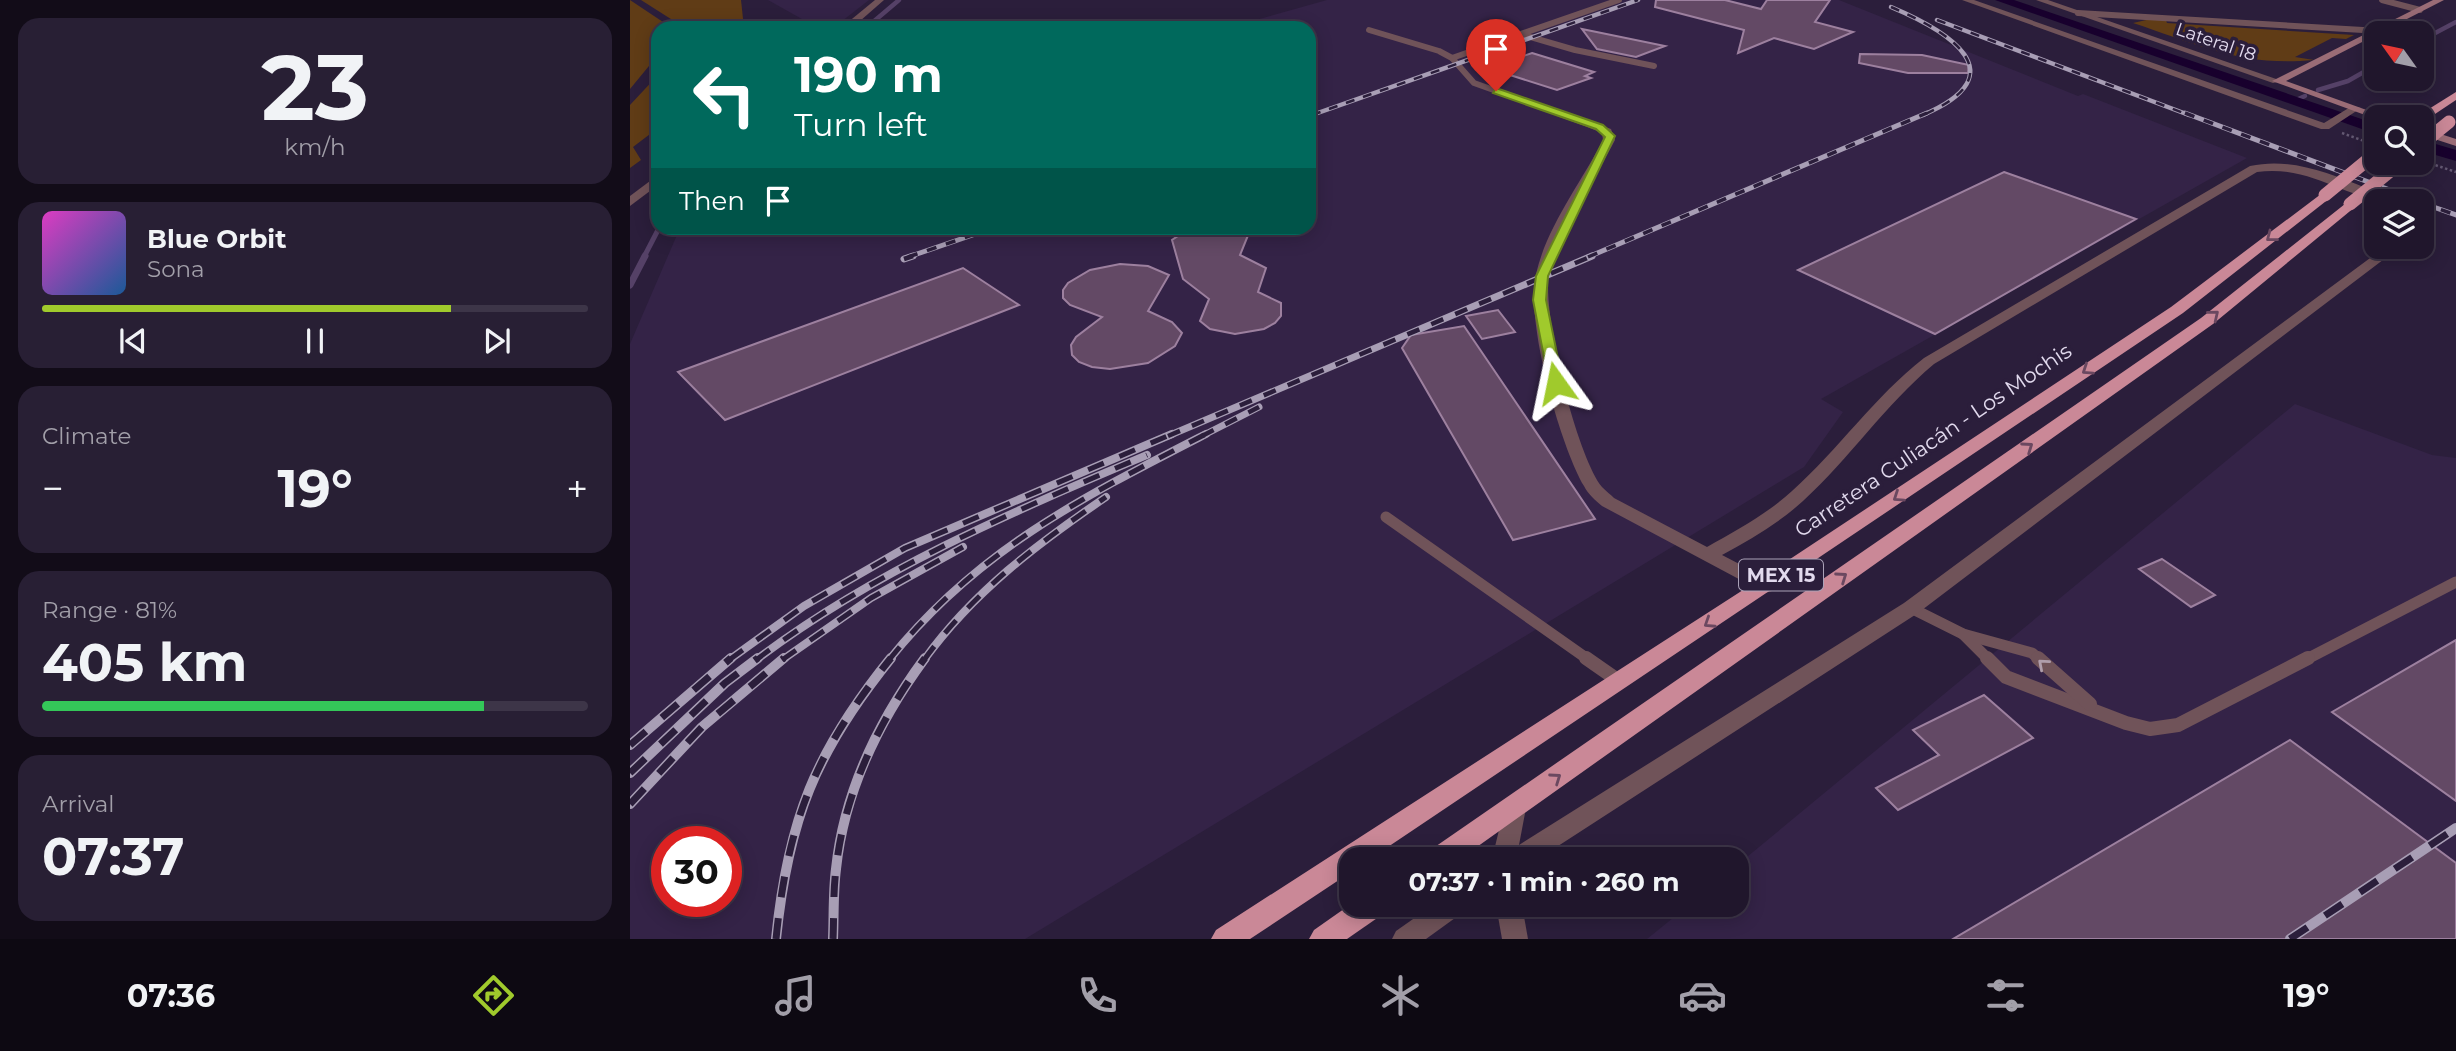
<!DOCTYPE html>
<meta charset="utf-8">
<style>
:root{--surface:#20162c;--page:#281f34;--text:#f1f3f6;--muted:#a29fa9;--line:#3d3548;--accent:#a0ca2c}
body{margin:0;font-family:Montserrat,sans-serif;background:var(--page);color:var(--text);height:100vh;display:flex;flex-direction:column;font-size:26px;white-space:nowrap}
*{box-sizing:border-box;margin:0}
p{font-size:23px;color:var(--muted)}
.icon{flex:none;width:38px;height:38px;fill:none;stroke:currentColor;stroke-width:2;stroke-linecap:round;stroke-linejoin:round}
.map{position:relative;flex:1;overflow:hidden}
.side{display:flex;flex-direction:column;gap:18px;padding:18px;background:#120c18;width:630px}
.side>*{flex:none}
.hud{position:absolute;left:21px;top:21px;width:665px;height:214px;border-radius:21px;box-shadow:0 4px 18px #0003,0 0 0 2px var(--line);background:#00695c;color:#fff;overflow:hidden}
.needle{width:46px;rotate:303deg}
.tools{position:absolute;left:1734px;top:21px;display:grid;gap:14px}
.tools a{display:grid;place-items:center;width:70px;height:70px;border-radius:14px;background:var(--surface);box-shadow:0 4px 18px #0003,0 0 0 2px var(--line);font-size:35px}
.speed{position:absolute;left:21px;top:826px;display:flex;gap:14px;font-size:35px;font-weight:700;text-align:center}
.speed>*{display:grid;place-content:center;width:91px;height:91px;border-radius:50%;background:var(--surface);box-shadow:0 4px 18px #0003,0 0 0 2px var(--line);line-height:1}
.speed .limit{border:10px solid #d22;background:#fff;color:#111}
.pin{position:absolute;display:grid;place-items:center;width:60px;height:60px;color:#fff;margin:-72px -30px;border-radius:50% 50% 50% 0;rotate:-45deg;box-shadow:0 0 7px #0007}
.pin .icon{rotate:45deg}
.me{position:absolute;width:77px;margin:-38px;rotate:348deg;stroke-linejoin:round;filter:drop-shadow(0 0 5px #0008)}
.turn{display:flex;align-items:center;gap:24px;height:147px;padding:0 28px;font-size:32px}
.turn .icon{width:91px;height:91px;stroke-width:2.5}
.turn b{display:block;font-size:49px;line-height:60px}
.then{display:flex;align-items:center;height:66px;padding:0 28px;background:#0003;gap:14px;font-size:26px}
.big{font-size:52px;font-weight:700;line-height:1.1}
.side .card{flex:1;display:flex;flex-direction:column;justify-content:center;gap:10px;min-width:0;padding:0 24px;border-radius:21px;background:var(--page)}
.side .dial{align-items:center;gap:0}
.dial b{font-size:91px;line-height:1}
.song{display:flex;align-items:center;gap:21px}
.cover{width:84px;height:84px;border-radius:10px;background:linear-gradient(135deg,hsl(310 70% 55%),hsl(210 70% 35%))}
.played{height:7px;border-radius:4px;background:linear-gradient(90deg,var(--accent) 75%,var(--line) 75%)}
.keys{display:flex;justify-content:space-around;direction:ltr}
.heat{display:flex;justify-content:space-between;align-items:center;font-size:38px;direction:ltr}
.charge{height:10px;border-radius:5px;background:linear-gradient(90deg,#34c759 81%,var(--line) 0)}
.trip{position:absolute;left:709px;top:847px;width:410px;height:70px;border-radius:21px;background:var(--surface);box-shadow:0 4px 18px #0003,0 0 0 2px var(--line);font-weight:700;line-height:70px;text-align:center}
.menu{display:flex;height:112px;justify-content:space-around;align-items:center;background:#0d0912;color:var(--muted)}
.menu .icon{width:49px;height:49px}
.menu .active{color:var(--accent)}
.menu b{font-size:32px;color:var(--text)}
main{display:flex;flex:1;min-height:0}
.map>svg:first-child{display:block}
</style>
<main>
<section class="side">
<div class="card dial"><b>23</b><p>km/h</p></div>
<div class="card">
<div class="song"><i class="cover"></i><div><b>Blue Orbit</b><p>Sona</p></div></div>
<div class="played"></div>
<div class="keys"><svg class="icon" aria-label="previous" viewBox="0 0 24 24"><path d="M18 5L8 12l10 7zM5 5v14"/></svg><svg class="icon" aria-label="pause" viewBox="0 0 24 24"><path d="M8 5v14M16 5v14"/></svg><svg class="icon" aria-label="next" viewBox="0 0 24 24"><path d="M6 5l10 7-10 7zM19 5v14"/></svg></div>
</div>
<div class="card"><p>Climate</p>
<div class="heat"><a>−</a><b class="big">19°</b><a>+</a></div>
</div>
<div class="card"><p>Range · 81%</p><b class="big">405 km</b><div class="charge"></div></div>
<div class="card"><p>Arrival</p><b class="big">07:37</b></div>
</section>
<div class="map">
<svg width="1826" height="939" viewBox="0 0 1826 939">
<rect width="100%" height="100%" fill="#2b1e3b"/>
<g fill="#342347" fill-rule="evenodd">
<path d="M 138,0 L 239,0 L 203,28 L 188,28 Z"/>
<path d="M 697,0 L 1209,0 L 1448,96 L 1453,94 L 1617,158 L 1191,399 L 1213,412 L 1174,467 L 395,939 L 0,939 L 0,344 L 50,228 L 679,228 L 679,28 L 598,28 ZM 37,842 L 96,842 L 96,901 L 37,901 Z"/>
<path d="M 1665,404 L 1802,455 L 1826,458 L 1826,939 L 1017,939 L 1059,905 L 1106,905 L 1106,866 Z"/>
</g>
<g fill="#603c16">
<path d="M 0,0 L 42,28 L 28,28 L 28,55 L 0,89 Z"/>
<path d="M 11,0 L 111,0 L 114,28 L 55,28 Z"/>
<path d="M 1525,18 L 1535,18 L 1537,23 L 1724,35 L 1716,39 L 1702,38 L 1665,57 L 1684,60 C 1611,67 1570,45 1503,23 Z"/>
<path d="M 28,75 L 28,128 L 3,147 L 11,160 L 0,168 L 0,105 Z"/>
</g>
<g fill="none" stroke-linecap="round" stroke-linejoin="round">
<g stroke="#554167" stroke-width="4.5">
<path d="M 236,28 L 269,0"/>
<path d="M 1792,40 L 1826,22"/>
<path d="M 1688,90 L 1718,81 L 1746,65"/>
<path d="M 1664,101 L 1675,96"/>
</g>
<path stroke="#554167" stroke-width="5" d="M 14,257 L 29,228"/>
<path stroke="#554167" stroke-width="7" d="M 0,285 L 15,256"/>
<g fill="#18002d" fill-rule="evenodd">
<path d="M 1365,0 L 1384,0 L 1746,124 L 1746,134 Z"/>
<path d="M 1792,140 L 1826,150 L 1826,161 L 1792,151 Z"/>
</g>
</g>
<g fill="#634965" stroke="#9d809f" stroke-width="2">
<path d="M 1026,0 L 1095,0 L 1131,9 L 1137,0 L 1200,0 L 1185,22 L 1223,32 L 1184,49 L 1144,38 L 1108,53 L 1114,30 L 1025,7 Z"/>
<path d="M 952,29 L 1035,46 L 1006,57 L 967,49 Z"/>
<path d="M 902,53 L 964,72 L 955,76 L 961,78 L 927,90 L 858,68 Z"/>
<path d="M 1230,54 L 1292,55 L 1339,65 L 1338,73 L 1278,73 L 1229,63 Z"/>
<path d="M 1374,172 L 1506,219 L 1305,334 L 1168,270 Z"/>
<path d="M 560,228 L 621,228 L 610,255 L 636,268 L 628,292 L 651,303 L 651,316 L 645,323 L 634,329 L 605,334 L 580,329 L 570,321 L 579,299 L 553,279 L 542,240 Z"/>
<path d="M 490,264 L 518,266 L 539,275 L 518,311 L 542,322 L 552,333 L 545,346 L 518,363 L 480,369 L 462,367 L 449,362 L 442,355 L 441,345 L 446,337 L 472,317 L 440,305 L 433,298 L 433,290 L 438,283 L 460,270 Z"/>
<path d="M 333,268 L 389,305 L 95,420 L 48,372 Z"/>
<path d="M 868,310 L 885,332 L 852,339 L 836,316 Z"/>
<path d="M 834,326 L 965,519 L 883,540 L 772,348 L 781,335 Z"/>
<path d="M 1532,559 L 1585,595 L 1561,607 L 1509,569 Z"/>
<path d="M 1826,640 L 1826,801 L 1702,712 Z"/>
<path d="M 1354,695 L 1403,738 L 1268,810 L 1246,788 L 1309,755 L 1283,730 Z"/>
<path d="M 1660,740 L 1826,863 L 1826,939 L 1323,939 Z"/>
</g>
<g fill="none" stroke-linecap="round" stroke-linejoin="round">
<g stroke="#645973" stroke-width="2.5" stroke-dasharray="2.5 2.5" stroke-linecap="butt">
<path d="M 1712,133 L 1734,141"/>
<path d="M 1796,162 L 1826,172"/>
</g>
<g stroke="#705359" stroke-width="6">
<path d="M 1752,0 L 1790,10"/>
<path d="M 1448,13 L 1750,31"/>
<path d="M 739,30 L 809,51 L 822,58 L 844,83 L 934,115"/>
<path d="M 890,34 L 945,50 L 1024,66"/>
<path d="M 822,58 L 989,0"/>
</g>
<path stroke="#705359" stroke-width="7" d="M 929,113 L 954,122"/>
<g stroke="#705359" stroke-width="11">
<path d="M 756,517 L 959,660"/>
<path d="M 1281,608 L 1333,634 L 1402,653 L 1410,660"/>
<path d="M 1333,634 L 1359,660"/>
<path d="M 1675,660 L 1826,582"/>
</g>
<g stroke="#705359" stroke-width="14">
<path d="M 956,658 L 989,681"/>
<path d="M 1357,658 L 1376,677 L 1496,723 L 1520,729 L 1548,725 L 1678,658"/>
<path d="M 1408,658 L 1460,704"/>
</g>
<g fill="#705359" fill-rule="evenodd">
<path d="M 245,0 L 254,0 L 222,28 L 211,28 Z"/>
<path d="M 1332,0 L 1344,0 L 1694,123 L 1722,106 L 1731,108 L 1699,129 L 1691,129 Z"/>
<path d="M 954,119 L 981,129 L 985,140 C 964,181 927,230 919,275 C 912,315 947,456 972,487 C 976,491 981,495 984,498 L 1077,547 C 1107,530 1137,514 1162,491 C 1209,449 1244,397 1294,358 L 1620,166 C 1660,157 1699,173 1736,188 C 1746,191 1758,194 1765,201 C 1719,203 1683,164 1627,172 L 1304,364 C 1255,405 1220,458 1173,501 C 1149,523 1121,539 1092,555 L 1142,581 L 1145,586 L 1142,591 L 1135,593 L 972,506 C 965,500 958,494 954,486 C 930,445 895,320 906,274 C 917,226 951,183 973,140 L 972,133 L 950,124 L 950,120 Z"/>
<path d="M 28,175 L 28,185 L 0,206 L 0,196 Z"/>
<path d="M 1755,247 L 1770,247 L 1288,613 L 908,859 L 862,859 L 876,801 L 884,798 L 892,801 L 896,808 L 889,845 L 1274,603 Z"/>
<path d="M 803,905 L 836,905 L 832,913 L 796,939 L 762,939 L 766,931 Z"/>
<path d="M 866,905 L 892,905 L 898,939 L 872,939 Z"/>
</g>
<path fill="#705359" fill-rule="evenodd" d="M 1406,0 L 1418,0 L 1652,81 L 1643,83 Z"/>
<g fill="#9a6c76" fill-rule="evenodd">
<path d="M 1803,0 L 1814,0 L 1656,81 L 1756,117 L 1746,119 L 1642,81 Z"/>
<path d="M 1792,128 L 1826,139 L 1826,146 L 1792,135 Z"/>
</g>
<g fill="#ca8897" fill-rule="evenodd">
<path d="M 1826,92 L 1826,100 L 1796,120 L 1786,117 Z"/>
<path d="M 1695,191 L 1702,195 L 1700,198 L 1553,313 L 740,859 L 721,859 L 721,872 L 620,939 L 581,939 L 586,930 L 1127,581 L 1541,307 Z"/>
<path d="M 1720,200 L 1725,201 L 1725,207 L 1583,324 L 830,859 L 795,859 L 799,851 L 1571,318 Z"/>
<path d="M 721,904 L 757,905 L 753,914 L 717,939 L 679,939 L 684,930 Z"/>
</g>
<g stroke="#a89eb5" stroke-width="4.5">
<g id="rail-far4">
<path d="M 1261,7 C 1318,31 1389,74 1293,115"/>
<path d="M 1307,20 L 1559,115"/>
<path d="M 682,115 L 1008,0"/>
</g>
</g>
<g stroke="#a89eb5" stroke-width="5">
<g id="rail-far3">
<path d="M 1555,113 L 1789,201"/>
<path d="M 679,116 L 687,113"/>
<path d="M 1792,203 L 1826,215"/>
<path d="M 278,257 L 363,228"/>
<path d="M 958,257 L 1297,113"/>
</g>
</g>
<g stroke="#a89eb5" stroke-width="7">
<g id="rail-far2">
<path d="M 274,259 L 283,256"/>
<path d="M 538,436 L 962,256"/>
<path d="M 572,436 L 629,407"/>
</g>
</g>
<g stroke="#a89eb5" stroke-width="8">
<g id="rail-far1">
<path d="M 99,660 L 174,606 L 275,548 L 542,434"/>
<path d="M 126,660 C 245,570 380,513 517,455"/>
<path d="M 152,660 L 241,598 L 333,547"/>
<path d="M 259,660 C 347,550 453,497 576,434"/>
<path d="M 294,660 C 343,592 407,544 476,497"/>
</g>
</g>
<g stroke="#a89eb5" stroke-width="10">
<g id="rail">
<path d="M 0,745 L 101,658"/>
<path d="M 0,773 L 95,683 L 128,658"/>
<path d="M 0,804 L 72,727 L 154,658"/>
<path d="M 146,939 C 158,820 185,752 261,658"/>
<path d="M 203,939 C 204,916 203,892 206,869 C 214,792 250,719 295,658"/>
<path d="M 1660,939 L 1826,828"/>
</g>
</g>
<use href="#rail-far4" stroke="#2b1e3b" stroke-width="2.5" stroke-dasharray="9" stroke-linecap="butt"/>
<use href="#rail-far3" stroke="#2b1e3b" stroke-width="3.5" stroke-dasharray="10" stroke-linecap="butt"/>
<use href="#rail-far2" stroke="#2b1e3b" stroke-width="4.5" stroke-dasharray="13" stroke-linecap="butt"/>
<use href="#rail-far1" stroke="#2b1e3b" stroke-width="5" stroke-dasharray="17" stroke-linecap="butt"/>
<use href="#rail" stroke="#2b1e3b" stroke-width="7" stroke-dasharray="21" stroke-linecap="butt"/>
<g stroke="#ca8897" stroke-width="13">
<path d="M 1792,144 L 1819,122"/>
<path d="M 1695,195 L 1746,153"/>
<path d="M 1720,204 L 1770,163"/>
</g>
</g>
<defs><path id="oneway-chevron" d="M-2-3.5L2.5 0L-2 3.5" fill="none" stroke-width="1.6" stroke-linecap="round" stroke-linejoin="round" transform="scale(1.75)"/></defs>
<g stroke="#6b4860">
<use href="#oneway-chevron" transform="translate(1641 237) rotate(142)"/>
<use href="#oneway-chevron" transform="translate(1584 315) rotate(-39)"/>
<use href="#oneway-chevron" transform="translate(1457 370) rotate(146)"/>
<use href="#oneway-chevron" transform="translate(1398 447) rotate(-35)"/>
<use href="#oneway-chevron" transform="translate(1268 497) rotate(146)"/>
<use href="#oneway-chevron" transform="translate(1212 577) rotate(-35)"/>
<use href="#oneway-chevron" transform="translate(1079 623) rotate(147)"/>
<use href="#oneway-chevron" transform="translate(926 778) rotate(-35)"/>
</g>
<use stroke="#af9dab" href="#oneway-chevron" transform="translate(1413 664) rotate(-139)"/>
<path fill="#a0ca2c" stroke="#68831d" stroke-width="2" d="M 866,88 L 973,125 L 985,136 L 918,276 L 916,300 L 933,383 L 926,388 L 919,383 L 903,300 L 906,276 L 975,137 L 966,129 L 863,93 Z"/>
<g text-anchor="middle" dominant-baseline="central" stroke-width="7" stroke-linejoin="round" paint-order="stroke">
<g font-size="18" fill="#e2daee" stroke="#2b1e3b">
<text transform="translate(1586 42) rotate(19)">Lateral 18</text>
</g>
<rect fill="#2b1e3b" stroke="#aba2b8" stroke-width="2" x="1109" y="559.5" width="84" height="31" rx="5"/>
<g font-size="19" font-weight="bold" fill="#e2daee">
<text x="1151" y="575">MEX 15</text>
</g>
<g font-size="21" fill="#e2daee" stroke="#2b1e3b">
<text transform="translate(1303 440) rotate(-34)">Carretera Culiacán - Los Mochis</text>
</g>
</g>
</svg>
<div class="tools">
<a><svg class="needle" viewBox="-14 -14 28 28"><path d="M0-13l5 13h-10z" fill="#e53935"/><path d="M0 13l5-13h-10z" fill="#a29fa9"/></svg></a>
<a><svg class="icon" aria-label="search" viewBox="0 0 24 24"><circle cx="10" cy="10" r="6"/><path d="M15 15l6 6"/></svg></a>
<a><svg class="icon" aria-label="layers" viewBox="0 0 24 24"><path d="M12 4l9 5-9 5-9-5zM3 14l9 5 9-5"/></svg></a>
</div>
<div class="speed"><div class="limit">30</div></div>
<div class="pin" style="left:866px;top:91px;background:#d93025"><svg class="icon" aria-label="arrive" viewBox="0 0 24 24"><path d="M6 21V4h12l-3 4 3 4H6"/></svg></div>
<svg class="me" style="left:926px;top:383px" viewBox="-20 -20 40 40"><path d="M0-17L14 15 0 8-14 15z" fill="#a0ca2c" stroke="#fff" stroke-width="4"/></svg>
<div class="trip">07:37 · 1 min · 260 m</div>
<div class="hud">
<div class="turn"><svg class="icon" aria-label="left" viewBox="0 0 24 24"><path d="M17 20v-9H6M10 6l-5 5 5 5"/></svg><div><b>190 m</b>Turn left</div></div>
<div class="then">Then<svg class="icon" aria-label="arrive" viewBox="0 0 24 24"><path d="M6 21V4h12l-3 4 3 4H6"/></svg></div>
</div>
</div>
</main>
<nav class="menu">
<b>07:36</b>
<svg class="icon active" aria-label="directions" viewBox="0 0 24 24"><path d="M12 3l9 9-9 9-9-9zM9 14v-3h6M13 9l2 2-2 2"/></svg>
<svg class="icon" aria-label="music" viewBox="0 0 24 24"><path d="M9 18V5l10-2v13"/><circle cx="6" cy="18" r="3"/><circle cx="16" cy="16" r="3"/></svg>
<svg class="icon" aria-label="phone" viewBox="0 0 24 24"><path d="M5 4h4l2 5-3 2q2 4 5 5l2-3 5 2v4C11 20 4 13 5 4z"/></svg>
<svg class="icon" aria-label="climate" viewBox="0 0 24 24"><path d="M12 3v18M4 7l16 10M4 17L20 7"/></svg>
<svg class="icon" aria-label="car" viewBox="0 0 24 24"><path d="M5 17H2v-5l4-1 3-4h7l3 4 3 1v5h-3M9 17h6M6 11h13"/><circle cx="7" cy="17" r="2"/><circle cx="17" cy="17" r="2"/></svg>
<svg class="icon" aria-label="filters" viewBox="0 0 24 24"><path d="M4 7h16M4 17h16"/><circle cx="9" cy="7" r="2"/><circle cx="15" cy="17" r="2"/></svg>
<b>19°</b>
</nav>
